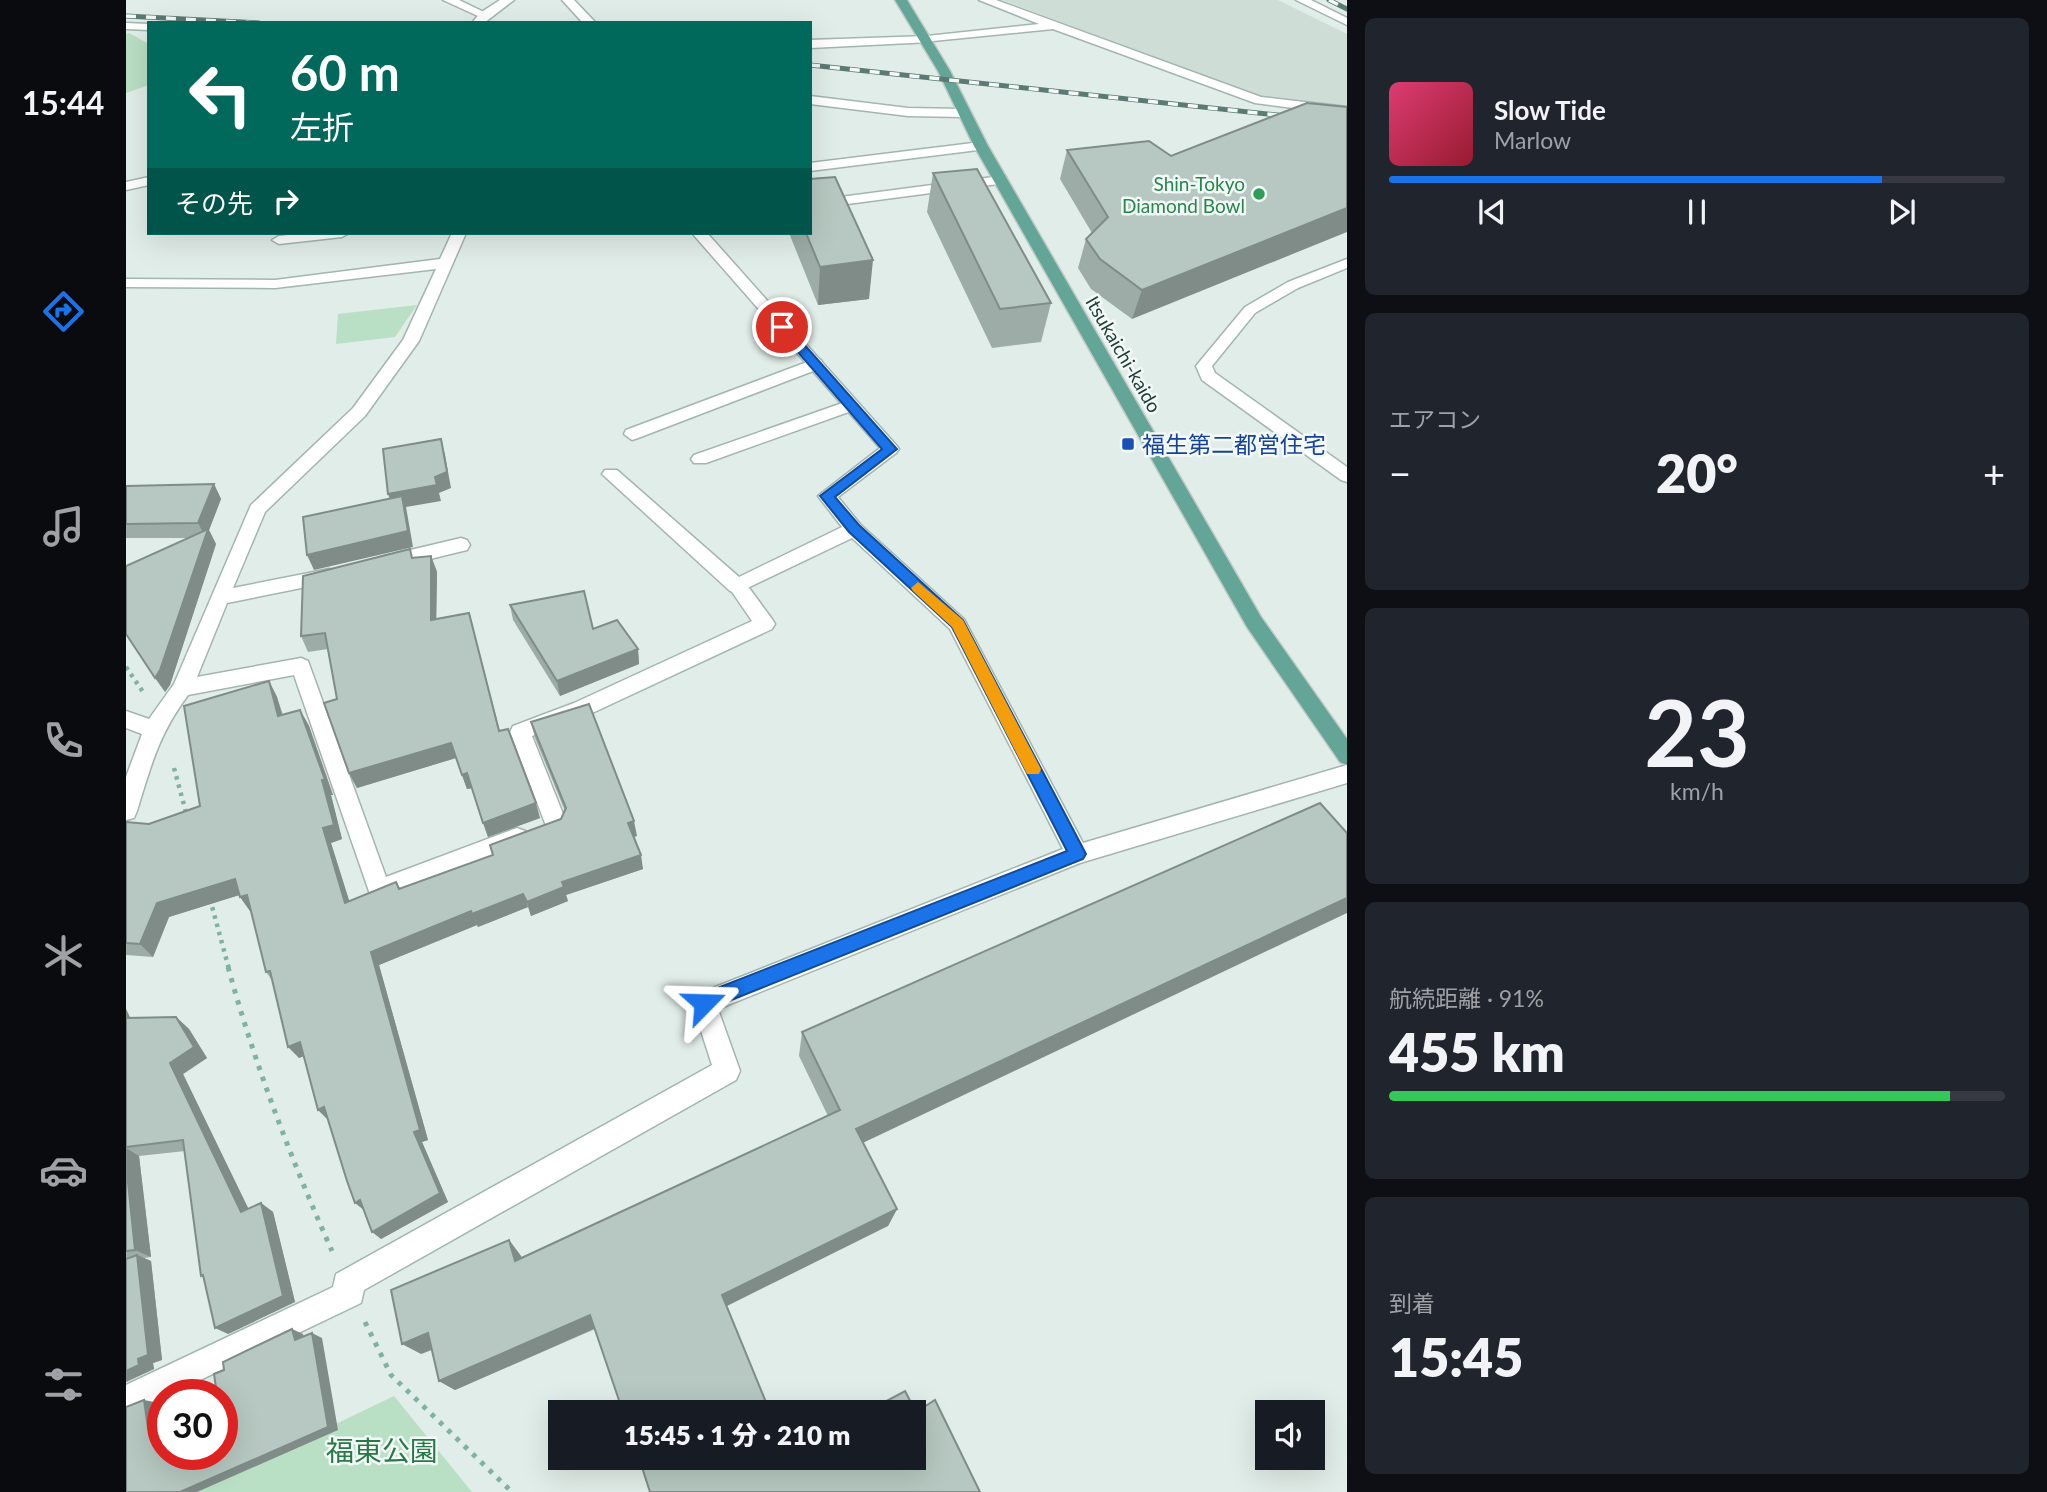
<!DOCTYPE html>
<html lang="ja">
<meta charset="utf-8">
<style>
:root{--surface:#171b24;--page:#20242c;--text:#f1f3f6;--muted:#9ea1a6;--line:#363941;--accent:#1a73e8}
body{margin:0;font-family:Lato,"Noto Sans JP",sans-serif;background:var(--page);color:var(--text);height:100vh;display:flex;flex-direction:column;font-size:26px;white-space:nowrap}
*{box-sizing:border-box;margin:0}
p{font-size:23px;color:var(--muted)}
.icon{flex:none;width:38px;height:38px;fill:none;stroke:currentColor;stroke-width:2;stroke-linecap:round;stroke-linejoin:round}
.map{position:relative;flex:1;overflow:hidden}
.details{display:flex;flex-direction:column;gap:18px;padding:18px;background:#0d0f14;width:700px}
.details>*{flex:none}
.banner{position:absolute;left:21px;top:21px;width:665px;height:214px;border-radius:0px;box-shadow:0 7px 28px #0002;background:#00695c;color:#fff;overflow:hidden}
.controls{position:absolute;left:1129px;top:1400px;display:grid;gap:14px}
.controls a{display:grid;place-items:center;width:70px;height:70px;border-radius:0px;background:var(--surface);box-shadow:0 7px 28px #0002;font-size:35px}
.speed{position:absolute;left:21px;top:1379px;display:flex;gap:14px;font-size:35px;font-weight:700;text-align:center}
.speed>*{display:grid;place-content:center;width:91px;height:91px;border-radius:50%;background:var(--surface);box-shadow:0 7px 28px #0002;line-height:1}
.speed .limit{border:10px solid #d22;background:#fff;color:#111}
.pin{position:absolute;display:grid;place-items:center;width:60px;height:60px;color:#fff;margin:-30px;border:4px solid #fff;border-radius:50%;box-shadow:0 2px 7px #0007}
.me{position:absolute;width:77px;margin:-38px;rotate:68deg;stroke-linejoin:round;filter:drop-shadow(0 0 5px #0008)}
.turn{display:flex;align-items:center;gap:24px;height:147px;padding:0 28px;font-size:32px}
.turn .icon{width:91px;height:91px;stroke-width:2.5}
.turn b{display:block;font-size:49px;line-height:60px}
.then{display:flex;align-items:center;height:66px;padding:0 28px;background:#0003;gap:14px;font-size:26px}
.big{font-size:52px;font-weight:800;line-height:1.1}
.details .tile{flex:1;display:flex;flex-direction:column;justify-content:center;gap:10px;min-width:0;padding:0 24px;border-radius:10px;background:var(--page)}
.details .dial{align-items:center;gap:0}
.dial b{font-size:91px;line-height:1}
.song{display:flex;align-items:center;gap:21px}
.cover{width:84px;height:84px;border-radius:10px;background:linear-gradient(135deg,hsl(340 70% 55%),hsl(350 70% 35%))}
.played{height:7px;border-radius:4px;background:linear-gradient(90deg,var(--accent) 80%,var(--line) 80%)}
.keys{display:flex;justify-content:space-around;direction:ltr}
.heat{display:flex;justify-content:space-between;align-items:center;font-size:38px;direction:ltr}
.charge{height:10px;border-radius:5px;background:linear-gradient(90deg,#34c759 91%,var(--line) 0)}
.trip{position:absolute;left:422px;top:1400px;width:378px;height:70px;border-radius:0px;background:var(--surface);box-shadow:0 7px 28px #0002;font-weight:800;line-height:70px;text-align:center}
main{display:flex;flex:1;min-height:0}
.dock{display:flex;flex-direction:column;width:126px;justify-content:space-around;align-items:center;background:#090b0e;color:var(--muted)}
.dock .icon{width:49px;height:49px}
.dock .active{color:var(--accent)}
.dock b{font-size:32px;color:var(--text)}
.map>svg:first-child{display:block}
</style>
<main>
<nav class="dock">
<b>15:44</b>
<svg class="icon active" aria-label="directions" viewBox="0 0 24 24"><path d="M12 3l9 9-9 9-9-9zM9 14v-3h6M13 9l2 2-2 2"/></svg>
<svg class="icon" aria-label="music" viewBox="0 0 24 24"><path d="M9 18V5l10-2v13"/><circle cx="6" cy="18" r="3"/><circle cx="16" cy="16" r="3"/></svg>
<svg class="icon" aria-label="phone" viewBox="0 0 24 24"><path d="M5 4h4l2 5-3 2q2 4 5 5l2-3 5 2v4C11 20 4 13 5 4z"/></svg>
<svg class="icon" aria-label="climate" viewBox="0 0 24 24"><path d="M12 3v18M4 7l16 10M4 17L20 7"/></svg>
<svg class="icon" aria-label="car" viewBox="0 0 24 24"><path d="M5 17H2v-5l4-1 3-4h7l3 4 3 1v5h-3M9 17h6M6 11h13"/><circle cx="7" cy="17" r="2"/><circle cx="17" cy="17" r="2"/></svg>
<svg class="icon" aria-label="filters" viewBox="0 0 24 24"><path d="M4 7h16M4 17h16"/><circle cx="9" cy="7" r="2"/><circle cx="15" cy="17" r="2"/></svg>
</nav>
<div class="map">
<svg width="1221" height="1492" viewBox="0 0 1221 1492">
<rect width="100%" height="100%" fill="#e1ede8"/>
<path fill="#cfddd7" d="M 876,0 L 1152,0 L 1221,34 L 1221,109 L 1145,100 Z"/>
<g fill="#b9dfc4">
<path d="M 3,33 L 23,44 L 23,85 L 0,93 L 0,34 Z"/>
<path d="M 291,305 L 269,337 L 210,344 L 212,314 Z"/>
<path d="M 268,1396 L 346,1492 L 68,1492 Z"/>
</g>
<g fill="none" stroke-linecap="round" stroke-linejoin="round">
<g stroke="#a3b5af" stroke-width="3">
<g id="lane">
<path d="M 374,0 L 388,0 L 358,23 L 346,23 L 354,13 Z"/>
<path d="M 1170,0 L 1185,0 L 1221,18 L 1221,25 Z"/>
<path d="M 801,36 L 805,38 L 805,42 L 684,48 L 684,40 Z"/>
<path d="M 23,177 L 23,185 L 0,190 L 0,182 Z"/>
<path d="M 180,233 L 223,233 L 216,237 L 153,244 L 146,240 L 153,236 Z"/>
<path d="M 1221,259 L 1221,268 L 1172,288 L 1129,313 L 1086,366 L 1089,373 L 1221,467 L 1221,482 L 1215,480 L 1076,380 L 1070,366 L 1119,307 L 1162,282 Z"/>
<path d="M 689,359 L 695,360 L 697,364 L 695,368 L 512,438 L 506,440 L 498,434 L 500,430 Z"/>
<path d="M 725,400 L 733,405 L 731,409 L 580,463 L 568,463 L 565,459 L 568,455 Z"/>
<path d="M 611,579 L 618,581 L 646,619 L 649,624 L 646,629 L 462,715 L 406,736 L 441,824 L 438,831 L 430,833 L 422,831 L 384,732 L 387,726 L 448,703 L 626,621 L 602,586 L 604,581 Z"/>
</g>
</g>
<g stroke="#a3b5af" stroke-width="3">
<g id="street">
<path d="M 317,0 L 333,0 L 364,15 L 354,17 Z"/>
<path d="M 436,0 L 448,0 L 470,23 L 457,23 Z"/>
<path d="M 853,0 L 870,0 L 1135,97 L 1221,107 L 1221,115 L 1129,103 L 927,29 L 797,42 L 797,38 L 801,36 L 913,24 Z"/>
<path d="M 0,23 L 23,24 L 23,30 L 0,29 Z"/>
<path d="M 684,96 L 782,108 L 837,109 L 843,113 L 837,117 L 782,116 L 684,104 Z"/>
<path d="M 855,142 L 860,143 L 860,149 L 684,171 L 684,163 Z"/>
<path d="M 875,176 L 880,177 L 880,183 L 684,209 L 684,201 Z"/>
<path d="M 326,233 L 340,233 L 293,341 L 239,416 L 139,512 L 107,588 L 203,569 L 210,571 L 212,576 L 210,581 L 101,603 L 71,677 L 175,658 L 182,661 L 260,877 L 391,828 L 399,831 L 402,838 L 399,845 L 253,900 L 245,897 L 168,675 L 62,695 C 33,734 25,765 11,811 L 8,818 L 0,820 L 0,777 L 16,734 L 0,728 L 0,711 L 23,719 L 48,684 L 125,505 L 227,408 L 277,340 L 310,269 L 149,288 L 0,287 L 0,279 L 149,280 L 314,259 Z"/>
<path d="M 566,233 L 581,233 L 770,445 L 773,449 L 770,453 L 712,497 L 734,524 L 838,619 L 957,843 L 1221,765 L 1221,783 L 954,863 L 592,1009 L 614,1071 L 610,1080 L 238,1290 L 235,1303 L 43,1395 L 37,1395 L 37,1398 L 0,1415 L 0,1385 L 207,1287 L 210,1274 L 586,1065 L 566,1003 L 569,995 L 937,849 L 824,629 L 726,538 L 611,593 L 604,591 L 476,474 L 479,470 L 491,470 L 613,577 L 716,527 L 692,496 L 754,448 Z"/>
<path d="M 335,538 L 341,540 L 344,545 L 341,550 L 259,570 L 252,568 L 250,563 L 252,558 L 259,556 Z"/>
</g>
</g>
<g stroke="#c1c9c7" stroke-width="3">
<path id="primary" d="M 769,0 L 781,0 L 824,71 L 862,146 L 1135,617 L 1221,739 L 1221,765 L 1214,762 L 1121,627 L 848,146 L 812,71 Z"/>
</g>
<g stroke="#80b2a4" stroke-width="4.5" stroke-dasharray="3.5 5" stroke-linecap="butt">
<path d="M 0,667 L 17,692"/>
<path d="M 48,768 L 61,816"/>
<path d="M 84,899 L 103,969"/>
</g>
<g stroke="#80b2a4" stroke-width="5" stroke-dasharray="4.5 7" stroke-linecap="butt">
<path d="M 102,967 C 129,1065 165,1159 206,1251"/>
<path d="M 239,1322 L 265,1375 L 386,1492"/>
</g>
<use href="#lane" fill="#fff" fill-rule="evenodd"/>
<use href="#street" fill="#fff" fill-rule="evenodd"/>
<use href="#primary" fill="#63a596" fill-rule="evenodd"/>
<g stroke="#5b7a73" stroke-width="5">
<g id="rail">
<path d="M 1203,0 L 1221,9"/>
<path d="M 0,16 L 133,23"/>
<path d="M 684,65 L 1169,117"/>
</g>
</g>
<use href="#rail" stroke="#f2f9f6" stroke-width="3.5" stroke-dasharray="10" stroke-linecap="butt"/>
</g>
<g fill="#9daca6">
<path d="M 1181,103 L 1006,319 L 965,289 L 952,268 L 960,239 L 966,233 L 934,179 L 941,150 L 1045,156 Z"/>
<path d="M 807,173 L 925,303 L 915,342 L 866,348 L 801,212 Z"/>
<path d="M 663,233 L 684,233 L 743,299 L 692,305 Z"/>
<path d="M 88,484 L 95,499 L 83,530 L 90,544 L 44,685 L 39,692 L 63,538 L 0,538 L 0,486 Z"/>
<path d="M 305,556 L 311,572 L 310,619 L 343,613 L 374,731 L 414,818 L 362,837 L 346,788 L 341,789 L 330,758 L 231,788 L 223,773 L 202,649 L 182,652 L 175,636 L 287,557 Z"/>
<path d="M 384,605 L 512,649 L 513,664 L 434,696 L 387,620 Z"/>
<path d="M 143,681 L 151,697 L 157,715 L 174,710 L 183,726 L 207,795 L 205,795 L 216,839 L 205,843 L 223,901 L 270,882 L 274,888 L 367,855 L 435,819 L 439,811 L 409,738 L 405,722 L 511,836 L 507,837 L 517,869 L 440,895 L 442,901 L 405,916 L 402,907 L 352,927 L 351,925 L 253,965 L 302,1140 L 296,1142 L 322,1202 L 255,1239 L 238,1211 L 202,1120 L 177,1056 L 173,1058 L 146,980 L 140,972 L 125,911 L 124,911 L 113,895 L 43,917 L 27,957 L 0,955 L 0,822 L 23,824 L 74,806 Z"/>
<path d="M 0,1009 L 4,1018 L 50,1017 L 63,1029 L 81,1058 L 57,1074 L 122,1209 L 135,1203 L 147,1212 L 169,1302 L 102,1334 L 78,1278 L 75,1276 L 59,1151 L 13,1156 L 25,1257 L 18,1258 L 25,1261 L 36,1360 L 27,1363 L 28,1369 L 0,1382 Z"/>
<path d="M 676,1032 L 737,1143 L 771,1209 L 762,1226 L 469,1329 L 329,1390 L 313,1381 L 306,1350 L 295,1354 L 383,1240 L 395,1256 L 396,1258 L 702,1116 L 673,1056 Z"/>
</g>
<g fill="#7f8c87">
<path d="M 1221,208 L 1221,232 L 1006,319 L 1016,290 Z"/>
<path d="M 747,260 L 743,299 L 692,305 L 694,267 Z"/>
<path d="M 315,439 L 319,455 L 325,488 L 313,493 L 315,501 L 280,507 L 287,547 L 188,570 L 181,555 L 268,510 L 262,494 L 309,477 Z"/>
<path d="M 88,484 L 95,499 L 83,530 L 90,544 L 44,685 L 39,692 L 29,678 L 79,536 L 72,523 Z"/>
<path d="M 305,556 L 311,572 L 310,636 L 305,620 Z"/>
<path d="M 512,649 L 513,664 L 434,696 L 431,681 Z"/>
<path d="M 143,681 L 151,697 L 161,732 L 152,716 Z"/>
<path d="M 174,710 L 183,726 L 207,795 L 205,795 L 216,839 L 205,843 L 228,916 L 219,903 L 197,828 L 196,780 Z"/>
<path d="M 325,743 L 330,758 L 231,788 L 223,773 Z"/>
<path d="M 341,773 L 347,788 L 341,789 L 336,775 Z"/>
<path d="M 410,803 L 414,818 L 362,837 L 357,823 Z"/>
<path d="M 508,821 L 511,836 L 504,838 L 502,823 Z"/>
<path d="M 515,855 L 517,869 L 440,895 L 442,901 L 405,916 L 401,902 L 436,882 Z"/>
<path d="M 109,879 L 120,893 L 43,917 L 27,957 L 14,944 L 31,903 Z"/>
<path d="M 397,894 L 402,907 L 352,927 L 346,914 Z"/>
<path d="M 121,895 L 132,908 L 124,911 L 114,897 Z"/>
<path d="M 1221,898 L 1221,913 L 724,1149 L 730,1129 Z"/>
<path d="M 345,911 L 351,925 L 253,965 L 302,1140 L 296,1142 L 322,1202 L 255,1239 L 246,1232 L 245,952 Z"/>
<path d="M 0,1009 L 10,1030 L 0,1021 Z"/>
<path d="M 50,1017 L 63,1029 L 81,1058 L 57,1074 L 128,1220 L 115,1212 L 44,1063 Z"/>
<path d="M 174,1042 L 184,1054 L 173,1058 L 162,1047 Z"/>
<path d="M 198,1107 L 208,1118 L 202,1120 L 192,1110 Z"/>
<path d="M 0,1148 L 13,1156 L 25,1257 L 9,1250 L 0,1163 Z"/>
<path d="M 234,1200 L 239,1211 L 229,1203 Z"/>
<path d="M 135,1203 L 147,1212 L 169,1302 L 102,1334 L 89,1328 Z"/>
<path d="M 771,1209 L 762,1226 L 597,1308 L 596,1295 Z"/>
<path d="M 383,1240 L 395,1256 L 401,1276 L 389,1261 Z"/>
<path d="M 11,1255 L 25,1261 L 36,1360 L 27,1363 L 28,1369 L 0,1382 L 0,1371 L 12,1359 Z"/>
<path d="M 464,1315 L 472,1327 L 329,1390 L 313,1381 Z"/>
<path d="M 166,1329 L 177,1334 L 180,1345 L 169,1340 Z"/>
<path d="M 186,1333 L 196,1338 L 212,1430 L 71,1492 L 54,1492 Z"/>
<path d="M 302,1333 L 319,1344 L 295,1354 L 276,1344 Z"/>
<path d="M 18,1400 L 33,1403 L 37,1431 L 22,1428 Z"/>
</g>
<g fill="#b6c8c1" stroke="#7f8c87" stroke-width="2">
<path d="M 1181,103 L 1221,107 L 1221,208 L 1016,290 L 974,259 L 960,239 L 982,217 L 941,150 L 1023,141 L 1045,156 Z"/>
<path d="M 851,169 L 925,303 L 874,309 L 807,173 Z"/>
<path d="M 709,177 L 747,260 L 694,267 L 680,233 L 684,233 L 684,179 Z"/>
<path d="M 315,439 L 321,472 L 309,477 L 311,485 L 262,494 L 257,449 Z"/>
<path d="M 88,484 L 72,523 L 0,524 L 0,486 Z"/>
<path d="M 276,496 L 282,531 L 181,555 L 177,517 Z"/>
<path d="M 82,529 L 34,670 L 29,678 L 0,634 L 0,566 Z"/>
<path d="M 284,549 L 286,558 L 305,556 L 305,620 L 343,613 L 373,731 L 382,729 L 410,803 L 357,823 L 341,773 L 336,775 L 325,743 L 223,773 L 198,703 L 211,699 L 199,633 L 175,636 L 177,576 Z"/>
<path d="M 458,591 L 467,629 L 491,620 L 512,649 L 431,681 L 384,605 Z"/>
<path d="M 143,681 L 152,716 L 174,710 L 199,780 L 196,780 L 208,825 L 197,828 L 219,903 L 270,882 L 273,889 L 367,855 L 364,845 L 435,819 L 440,808 L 405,722 L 463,704 L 508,821 L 502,823 L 515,855 L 436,882 L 438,887 L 401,902 L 397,894 L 346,914 L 345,911 L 245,952 L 294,1130 L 288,1132 L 314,1193 L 246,1232 L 234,1200 L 229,1203 L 221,1181 L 198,1107 L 192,1110 L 174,1042 L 162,1047 L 144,971 L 140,972 L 121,895 L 114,897 L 109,879 L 31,903 L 14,944 L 0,943 L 0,822 L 23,824 L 74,806 L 58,706 Z"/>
<path d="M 1194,803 L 1221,833 L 1221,898 L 730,1129 L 771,1209 L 596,1295 L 644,1412 L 497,1412 L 464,1315 L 313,1381 L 302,1333 L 276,1344 L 265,1290 L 383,1240 L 389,1261 L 714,1110 L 676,1032 Z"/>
<path d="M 50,1017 L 68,1047 L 44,1063 L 115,1212 L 135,1203 L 157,1296 L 89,1328 L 77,1275 L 75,1276 L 57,1140 L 0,1147 L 0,1018 Z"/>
<path d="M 0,1163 L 9,1250 L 0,1251 Z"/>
<path d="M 11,1255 L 22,1355 L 12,1359 L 13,1365 L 0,1371 L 0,1259 Z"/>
<path d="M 166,1329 L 169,1340 L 186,1333 L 202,1427 L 54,1492 L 0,1492 L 0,1407 L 18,1400 L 22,1428 L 37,1421 L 37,1454 L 96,1454 L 96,1395 L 91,1395 L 88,1374 L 98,1370 L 97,1362 Z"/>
<path d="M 779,1391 L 790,1412 L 809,1400 L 854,1492 L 524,1492 L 513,1458 L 788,1458 L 788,1412 L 740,1412 Z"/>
</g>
<path fill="#1a73e8" stroke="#114b97" stroke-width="2" d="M 656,323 L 660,324 L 771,449 L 709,497 L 733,525 L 837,620 L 960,854 L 957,859 L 578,1011 L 571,1009 L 569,1003 L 571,996 L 941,851 L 826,627 L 723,532 L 694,496 L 756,449 L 652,329 L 650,327 Z"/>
<path fill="#f59e0b" d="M 792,582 L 837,620 L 915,769 L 913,774 L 901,774 L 826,627 L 787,591 L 785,588 Z"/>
<circle fill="#2e9e5b" stroke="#f2f9f6" stroke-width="2.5" cx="1133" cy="194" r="7"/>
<rect fill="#1a4fb4" stroke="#f2f9f6" stroke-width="2.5" x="995" y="437" width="14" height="14" rx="3.5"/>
<g text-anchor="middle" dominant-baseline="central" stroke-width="5" stroke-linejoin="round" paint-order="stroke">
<g font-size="19" fill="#27864d" stroke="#f2f9f6" text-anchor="end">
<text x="1119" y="183">Shin-Tokyo<tspan x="1119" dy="22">Diamond Bowl</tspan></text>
</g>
<g font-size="19" fill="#203e37" stroke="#f2f9f6">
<text transform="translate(998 354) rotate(60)">Itsukaichi-kaido</text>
</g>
<g font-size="23" fill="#164399" stroke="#f2f9f6" text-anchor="start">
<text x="1016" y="444">福生第二都営住宅</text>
</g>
<g font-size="28" fill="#287849" stroke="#f2f9f6">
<text x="256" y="1450">福東公園</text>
</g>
</g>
</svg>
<div class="controls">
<a><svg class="icon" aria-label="sound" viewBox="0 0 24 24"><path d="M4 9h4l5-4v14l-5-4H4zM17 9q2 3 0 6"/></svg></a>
</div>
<div class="speed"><div class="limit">30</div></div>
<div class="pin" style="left:656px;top:327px;background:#d93025"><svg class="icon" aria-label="arrive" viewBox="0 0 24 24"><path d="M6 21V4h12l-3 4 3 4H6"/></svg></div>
<svg class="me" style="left:578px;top:1003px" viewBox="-20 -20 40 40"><path d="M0-17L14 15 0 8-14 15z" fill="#1a73e8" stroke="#fff" stroke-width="4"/></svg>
<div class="trip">15:45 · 1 分 · 210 m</div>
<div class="banner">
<div class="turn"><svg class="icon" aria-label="left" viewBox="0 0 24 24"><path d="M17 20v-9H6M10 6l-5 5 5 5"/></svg><div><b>60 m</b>左折</div></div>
<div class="then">その先<svg class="icon" aria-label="right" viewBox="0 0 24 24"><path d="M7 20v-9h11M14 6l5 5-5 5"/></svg></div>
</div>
</div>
<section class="details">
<div class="tile">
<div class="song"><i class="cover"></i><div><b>Slow Tide</b><p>Marlow</p></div></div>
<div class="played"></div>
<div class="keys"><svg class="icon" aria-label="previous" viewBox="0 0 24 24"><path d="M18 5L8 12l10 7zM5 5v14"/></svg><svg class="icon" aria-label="pause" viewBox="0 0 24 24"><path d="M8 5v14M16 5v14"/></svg><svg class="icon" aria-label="next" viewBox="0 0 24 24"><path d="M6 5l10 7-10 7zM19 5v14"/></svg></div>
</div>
<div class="tile"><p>エアコン</p>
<div class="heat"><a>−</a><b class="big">20°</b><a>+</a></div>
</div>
<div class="tile dial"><b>23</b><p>km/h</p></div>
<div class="tile"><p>航続距離 · 91%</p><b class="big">455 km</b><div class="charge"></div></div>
<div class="tile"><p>到着</p><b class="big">15:45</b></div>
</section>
</main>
